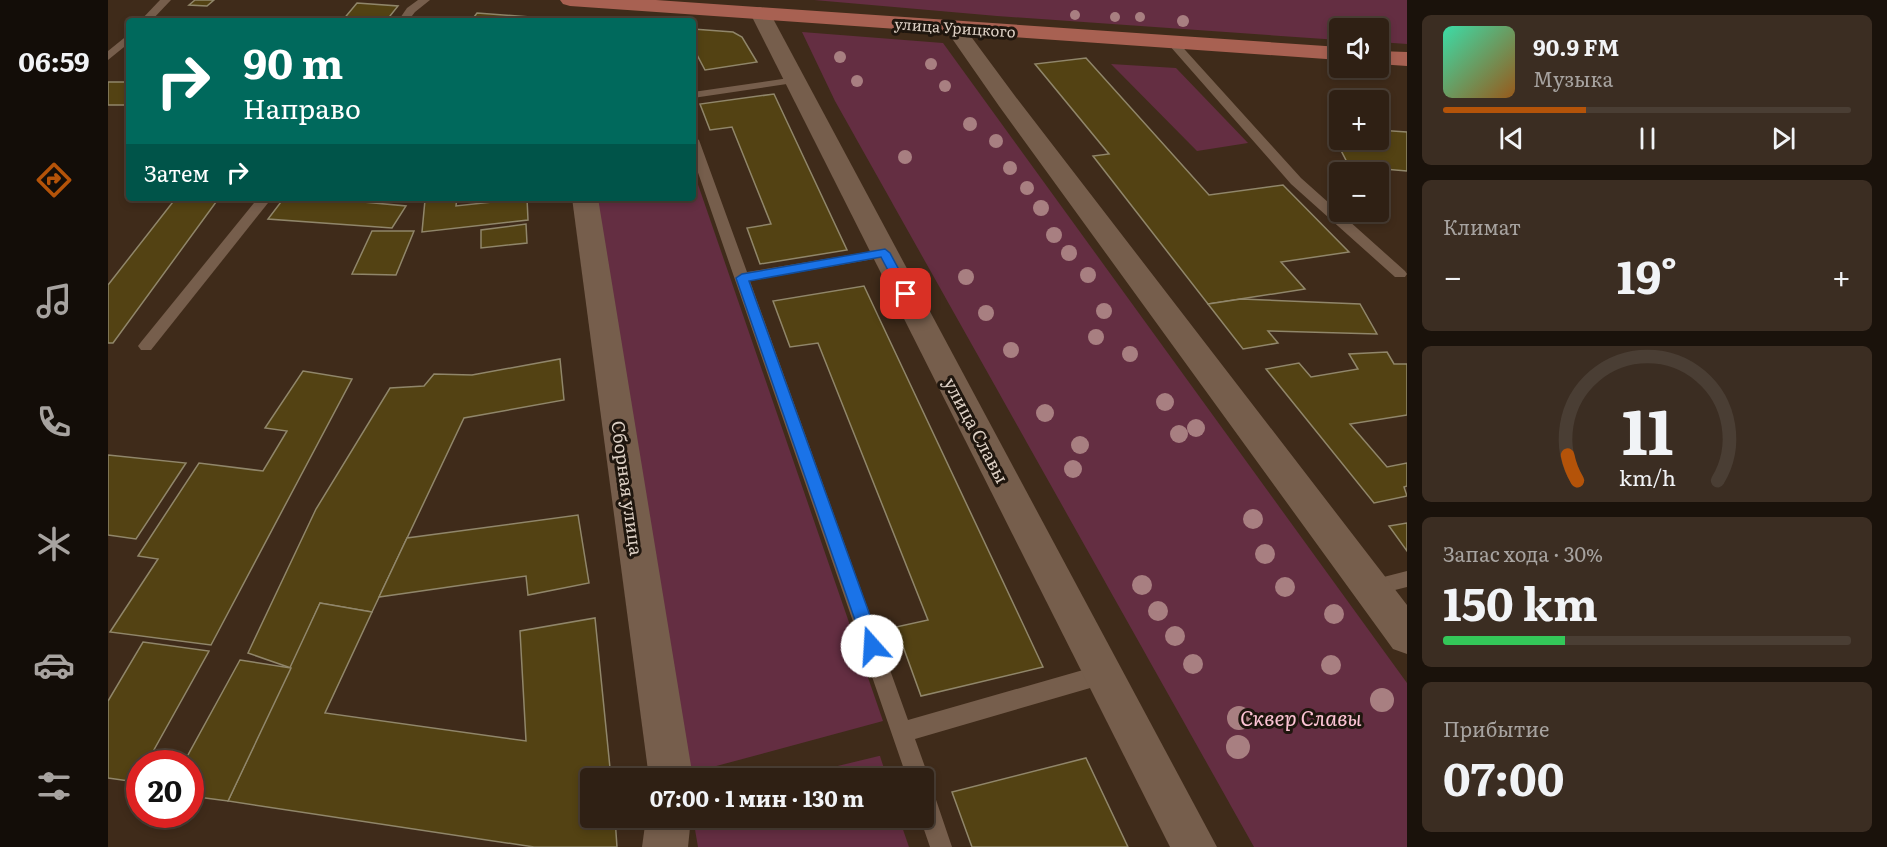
<!DOCTYPE html>
<html lang="ru">
<meta charset="utf-8">
<style>
:root{--surface:#2f2014;--page:#3b2d22;--text:#f1f3f6;--muted:#a7a3a0;--line:#4a3e34;--accent:#b45309}
body{margin:0;font-family:Literata,serif;background:var(--page);color:var(--text);height:100vh;display:flex;flex-direction:column;font-size:22px;white-space:nowrap}
*{box-sizing:border-box;margin:0}
p{font-size:20px;color:var(--muted)}
.icon{flex:none;width:33px;height:33px;fill:none;stroke:currentColor;stroke-width:2;stroke-linecap:round;stroke-linejoin:round}
.map{position:relative;flex:1;overflow:hidden}
.panel{display:flex;flex-direction:column;gap:15px;padding:15px;background:#1a120b;width:480px}
.panel>*{flex:none}
.top-card{position:absolute;left:18px;top:18px;width:570px;height:183px;border-radius:6px;box-shadow:0 3px 9px #0003,0 0 0 2px var(--line);background:#00695c;color:#fff;overflow:hidden}
.tools{position:absolute;left:1221px;top:18px;display:grid;gap:12px}
.tools a{display:grid;place-items:center;width:60px;height:60px;border-radius:6px;background:var(--surface);box-shadow:0 3px 9px #0003,0 0 0 2px var(--line);font-size:30px}
.speed{position:absolute;left:18px;top:750px;display:flex;gap:12px;font-size:30px;font-weight:700;text-align:center}
.speed>*{display:grid;place-content:center;width:78px;height:78px;border-radius:50%;background:var(--surface);box-shadow:0 3px 9px #0003,0 0 0 2px var(--line);line-height:1}
.speed .limit{border:9px solid #d22;background:#fff;color:#111}
.pin{position:absolute;display:grid;place-items:center;width:51px;height:51px;color:#fff;margin:-26px;border-radius:12px;box-shadow:0 3px 9px #0006}
.me{position:absolute;width:66px;margin:-33px;rotate:341deg;stroke-linejoin:round;filter:drop-shadow(0 0 4px #0008)}
.turn{display:flex;align-items:center;gap:21px;height:126px;padding:0 18px;font-size:27px}
.turn .icon{width:78px;height:78px;stroke-width:2.5}
.turn b{display:block;font-size:42px;line-height:51px}
.then{display:flex;align-items:center;height:57px;padding:0 18px;background:#0003;gap:12px;font-size:22px}
.big{font-size:45px;font-weight:700;line-height:1.1}
.panel .card{flex:1;display:flex;flex-direction:column;justify-content:center;gap:9px;min-width:0;padding:0 21px;border-radius:9px;background:var(--page)}
.panel .dial{align-items:center;gap:0}
.dial svg{height:156px;overflow:visible;fill:none;stroke:var(--line);stroke-width:7;stroke-linecap:round;text-anchor:middle}
.dial text{fill:var(--text);stroke:none}
.song{display:flex;align-items:center;gap:18px}
.cover{width:72px;height:72px;border-radius:9px;background:linear-gradient(135deg,hsl(160 70% 55%),hsl(30 70% 35%))}
.played{height:6px;border-radius:3px;background:linear-gradient(90deg,var(--accent) 35%,var(--line) 35%)}
.keys{display:flex;justify-content:space-around;direction:ltr}
.heat{display:flex;justify-content:space-between;align-items:center;font-size:33px;direction:ltr}
.charge{height:9px;border-radius:4px;background:linear-gradient(90deg,#34c759 30%,var(--line) 0)}
.trip{position:absolute;left:472px;top:768px;width:354px;height:60px;border-radius:6px;background:var(--surface);box-shadow:0 3px 9px #0003,0 0 0 2px var(--line);font-weight:700;line-height:60px;text-align:center}
main{display:flex;flex:1;min-height:0}
.dock{display:flex;flex-direction:column;width:108px;justify-content:space-around;align-items:center;background:#130d08;color:var(--muted)}
.dock .icon{width:42px;height:42px}
.dock .on{color:var(--accent)}
.dock b{font-size:27px;color:var(--text)}
.map>svg:first-child{display:block}
</style>
<main>
<nav class="dock">
<b>06:59</b>
<svg class="icon on" aria-label="directions" viewBox="0 0 24 24"><path d="M12 3l9 9-9 9-9-9zM9 14v-3h6M13 9l2 2-2 2"/></svg>
<svg class="icon" aria-label="music" viewBox="0 0 24 24"><path d="M9 18V5l10-2v13"/><circle cx="6" cy="18" r="3"/><circle cx="16" cy="16" r="3"/></svg>
<svg class="icon" aria-label="phone" viewBox="0 0 24 24"><path d="M5 4h4l2 5-3 2q2 4 5 5l2-3 5 2v4C11 20 4 13 5 4z"/></svg>
<svg class="icon" aria-label="climate" viewBox="0 0 24 24"><path d="M12 3v18M4 7l16 10M4 17L20 7"/></svg>
<svg class="icon" aria-label="car" viewBox="0 0 24 24"><path d="M5 17H2v-5l4-1 3-4h7l3 4 3 1v5h-3M9 17h6M6 11h13"/><circle cx="7" cy="17" r="2"/><circle cx="17" cy="17" r="2"/></svg>
<svg class="icon" aria-label="filters" viewBox="0 0 24 24"><path d="M4 7h16M4 17h16"/><circle cx="9" cy="7" r="2"/><circle cx="15" cy="17" r="2"/></svg>
</nav>
<div class="map">
<svg width="1299" height="847" viewBox="0 0 1299 847">
<rect width="100%" height="100%" fill="#3f2b1a"/>
<g fill="#642e42">
<path d="M 706,0 L 1299,0 L 1299,44 L 1271,42 L 1270,28 L 1232,28 L 1231,40 L 889,16 Z"/>
<path d="M 694,32 L 835,43 L 1299,683 L 1299,847 L 1146,847 L 727,101 Z"/>
<path d="M 1003,64 L 1068,68 L 1140,143 L 1089,151 Z"/>
<path d="M 585,170 L 775,721 L 575,775 L 488,198 L 585,198 Z"/>
<path d="M 772,756 L 779,778 L 680,778 L 771,756 Z"/>
<path d="M 585,818 L 791,818 L 801,847 L 590,847 Z"/>
</g>
<g fill="#534213" stroke="#90866a" stroke-width="1.5">
<path d="M 87,0 L 106,0 L 99,6 L 81,5 Z"/>
<path d="M 249,3 L 290,6 L 278,21 L 234,21 Z"/>
<path d="M 369,13 L 475,21 L 363,21 Z"/>
<path d="M 585,29 L 625,32 L 634,37 L 649,62 L 597,70 L 589,55 L 585,54 Z"/>
<path d="M 978,58 L 1101,195 L 1175,185 L 1241,252 L 1173,262 L 1197,289 L 1100,304 L 985,156 L 1001,154 L 927,64 Z"/>
<rect x="0" y="82" width="21" height="23"/>
<path d="M 666,94 L 739,250 L 652,264 L 639,228 L 663,224 L 624,127 L 602,130 L 592,104 Z"/>
<path d="M 1221,127 L 1232,128 L 1232,140 L 1270,140 L 1270,130 L 1299,132 L 1299,171 L 1241,166 Z"/>
<path d="M 68,198 L 111,198 L 5,343 L 0,343 L 0,285 Z"/>
<path d="M 176,198 L 212,198 L 298,206 L 284,228 L 160,219 Z"/>
<path d="M 349,198 L 348,206 L 393,201 L 393,198 L 419,198 L 420,220 L 314,232 L 317,200 Z"/>
<path d="M 418,224 L 419,243 L 373,248 L 373,230 Z"/>
<path d="M 264,231 L 306,231 L 288,275 L 244,274 Z"/>
<path d="M 756,286 L 914,622 L 935,667 L 813,696 L 788,627 L 820,620 L 710,343 L 682,347 L 665,301 Z"/>
<path d="M 1133,299 L 1252,304 L 1269,334 L 1160,331 L 1170,343 L 1135,349 L 1100,304 Z"/>
<path d="M 1279,352 L 1286,364 L 1299,364 L 1299,415 L 1242,424 L 1279,467 L 1299,463 L 1299,486 L 1296,487 L 1299,496 L 1266,503 L 1158,369 L 1191,363 L 1203,377 L 1250,369 L 1241,354 Z"/>
<path d="M 452,359 L 456,400 L 356,418 L 264,612 L 212,603 L 183,668 L 140,653 L 208,509 L 282,388 L 316,386 L 326,374 L 364,375 Z"/>
<path d="M 195,371 L 244,379 L 103,645 L 2,632 L 50,559 L 30,556 L 91,463 L 155,471 L 179,431 L 157,428 Z"/>
<path d="M 0,455 L 78,463 L 28,539 L 0,535 Z"/>
<path d="M 470,515 L 481,583 L 420,595 L 418,576 L 271,597 L 299,538 Z"/>
<path d="M 1299,523 L 1299,551 L 1281,526 Z"/>
<path d="M 212,603 L 264,612 L 217,713 L 418,741 L 412,631 L 487,618 L 503,778 L 483,778 L 483,818 L 507,818 L 509,847 L 426,847 L 120,801 Z"/>
<path d="M 35,642 L 101,651 L 38,764 L 32,764 L 32,775 L 28,782 L 0,778 L 0,701 Z"/>
<path d="M 132,660 L 183,668 L 120,801 L 82,796 L 82,764 L 75,764 Z"/>
<path d="M 978,758 L 1020,847 L 864,847 L 844,792 Z"/>
</g>
<g fill="none" stroke-linecap="round" stroke-linejoin="round">
<g fill="#765e4c" fill-rule="evenodd">
<path d="M 52,0 L 63,0 L 43,21 L 32,21 Z"/>
<path d="M 310,0 L 322,0 L 307,12 L 300,21 L 290,21 L 299,8 Z"/>
<path d="M 21,34 L 21,43 L 0,60 L 0,51 Z"/>
<path d="M 1065,40 L 1069,41 L 1193,178 L 1297,271 L 1299,274 L 1297,277 L 1287,277 L 1183,184 L 1061,45 L 1060,43 Z"/>
<path d="M 688,77 L 694,80 L 692,82 L 585,98 L 585,92 Z"/>
<path d="M 585,136 L 591,140 L 639,272 L 777,249 L 784,253 L 777,257 L 642,281 L 800,720 L 996,664 L 1003,667 L 1006,674 L 1003,681 L 996,684 L 807,739 L 821,778 L 818,786 L 824,788 L 844,847 L 822,847 L 812,818 L 816,818 L 816,778 L 799,778 L 585,158 Z"/>
<path d="M 150,198 L 164,198 L 43,350 L 33,350 L 30,346 L 33,342 Z"/>
<path d="M 1299,571 L 1299,587 L 1263,596 L 1256,594 L 1253,588 L 1256,582 Z"/>
</g>
<g fill="#765e4c" fill-rule="evenodd">
<path d="M 652,7 L 659,9 L 662,13 L 1109,847 L 1062,847 L 642,13 L 645,9 Z"/>
<path d="M 846,21 L 853,23 L 907,96 L 1299,605 L 1299,654 L 1285,649 L 891,106 L 836,27 L 839,23 Z"/>
<path d="M 464,198 L 490,198 L 585,778 L 541,778 Z"/>
<path d="M 538,818 L 583,818 L 580,847 L 534,847 Z"/>
</g>
<g fill="#a86152" fill-rule="evenodd">
<path d="M 452,0 L 548,0 L 1232,47 L 1232,60 L 462,6 L 455,4 Z"/>
<path d="M 1270,51 L 1299,52 L 1299,66 L 1270,64 Z"/>
</g>
</g>
<g fill="#a87f81">
<circle cx="967" cy="15" r="5"/>
<circle cx="1007" cy="17" r="5"/>
<circle cx="1032" cy="17" r="5"/>
<circle cx="1075" cy="21" r="6"/>
<circle cx="732" cy="57" r="6"/>
<circle cx="823" cy="64" r="6"/>
<circle cx="749" cy="81" r="6"/>
<circle cx="837" cy="86" r="6"/>
<circle cx="862" cy="124" r="7"/>
<circle cx="888" cy="141" r="7"/>
<circle cx="797" cy="157" r="7"/>
<circle cx="902" cy="168" r="7"/>
<circle cx="919" cy="188" r="7"/>
<circle cx="933" cy="208" r="8"/>
<circle cx="946" cy="235" r="8"/>
<circle cx="961" cy="253" r="8"/>
<circle cx="980" cy="275" r="8"/>
<circle cx="858" cy="277" r="8"/>
<circle cx="996" cy="311" r="8"/>
<circle cx="878" cy="313" r="8"/>
<circle cx="988" cy="337" r="8"/>
<circle cx="903" cy="350" r="8"/>
<circle cx="1022" cy="354" r="8"/>
<circle cx="1057" cy="402" r="9"/>
<circle cx="937" cy="413" r="9"/>
<circle cx="1088" cy="428" r="9"/>
<circle cx="1071" cy="434" r="9"/>
<circle cx="972" cy="445" r="9"/>
<circle cx="965" cy="469" r="9"/>
<circle cx="1145" cy="519" r="10"/>
<circle cx="1157" cy="554" r="10"/>
<circle cx="1034" cy="585" r="10"/>
<circle cx="1177" cy="587" r="10"/>
<circle cx="1050" cy="611" r="10"/>
<circle cx="1226" cy="614" r="10"/>
<circle cx="1067" cy="636" r="10"/>
<circle cx="1085" cy="664" r="10"/>
<circle cx="1223" cy="665" r="10"/>
<circle cx="1274" cy="700" r="12"/>
<circle cx="1131" cy="718" r="12"/>
<circle cx="1130" cy="747" r="12"/>
</g>
<path fill="#1a73e8" stroke="#114b97" stroke-width="1.5" d="M 777,249 L 782,253 L 804,294 L 802,297 L 794,297 L 773,257 L 641,281 L 773,646 L 770,651 L 764,654 L 759,651 L 756,646 L 628,278 L 634,274 Z"/>
<g text-anchor="middle" dominant-baseline="central" stroke-width="6" stroke-linejoin="round" paint-order="stroke">
<g font-size="15" fill="#ddd0c5" stroke="#1f160e">
<text transform="translate(847 27) rotate(4)">улица Урицкого</text>
</g>
<g font-size="18" fill="#ddd0c5" stroke="#1f160e">
<text transform="translate(869 430) rotate(62)">улица Славы</text>
<text transform="translate(520 488) rotate(82)">Сборная улица</text>
</g>
<g font-size="21" font-style="italic" fill="#fdc4d5" stroke="#1f160e">
<text x="1193" y="716">Сквер Славы</text>
</g>
</g>
</svg>
<div class="tools">
<a><svg class="icon" aria-label="sound" viewBox="0 0 24 24"><path d="M4 9h4l5-4v14l-5-4H4zM17 9q2 3 0 6"/></svg></a>
<a>+</a>
<a>−</a>
</div>
<div class="speed"><div class="limit">20</div></div>
<div class="pin" style="left:798px;top:294px;background:#d93025"><svg class="icon" aria-label="arrive" viewBox="0 0 24 24"><path d="M6 21V4h12l-3 4 3 4H6"/></svg></div>
<svg class="me" style="left:764px;top:646px" viewBox="-20 -20 40 40"><circle r="19" fill="#fff"/><path d="M0-13L10 11 0 6-10 11z" fill="#1a73e8"/></svg>
<div class="trip">07:00 · 1 мин · 130 m</div>
<div class="top-card">
<div class="turn"><svg class="icon" aria-label="right" viewBox="0 0 24 24"><path d="M7 20v-9h11M14 6l5 5-5 5"/></svg><div><b>90 m</b>Направо</div></div>
<div class="then">Затем<svg class="icon" aria-label="right" viewBox="0 0 24 24"><path d="M7 20v-9h11M14 6l5 5-5 5"/></svg></div>
</div>
</div>
<section class="panel">
<div class="card">
<div class="song"><i class="cover"></i><div><b>90.9 FM</b><p>Музыка</p></div></div>
<div class="played"></div>
<div class="keys"><svg class="icon" aria-label="previous" viewBox="0 0 24 24"><path d="M18 5L8 12l10 7zM5 5v14"/></svg><svg class="icon" aria-label="pause" viewBox="0 0 24 24"><path d="M8 5v14M16 5v14"/></svg><svg class="icon" aria-label="next" viewBox="0 0 24 24"><path d="M6 5l10 7-10 7zM19 5v14"/></svg></div>
</div>
<div class="card"><p>Климат</p>
<div class="heat"><a>−</a><b class="big">19°</b><a>+</a></div>
</div>
<div class="card dial"><svg viewBox="0 0 100 80">
<path d="M14 69A42 42 0 1 1 86 69"/>
<path d="M14 69A42 42 0 0 1 9 56" stroke="#b45309"/>
<text x="50" y="56" font-size="32" font-weight="700">11</text>
<text x="50" y="72" font-size="11">km/h</text>
</svg></div>
<div class="card"><p>Запас хода · 30%</p><b class="big">150 km</b><div class="charge"></div></div>
<div class="card"><p>Прибытие</p><b class="big">07:00</b></div>
</section>
</main>
